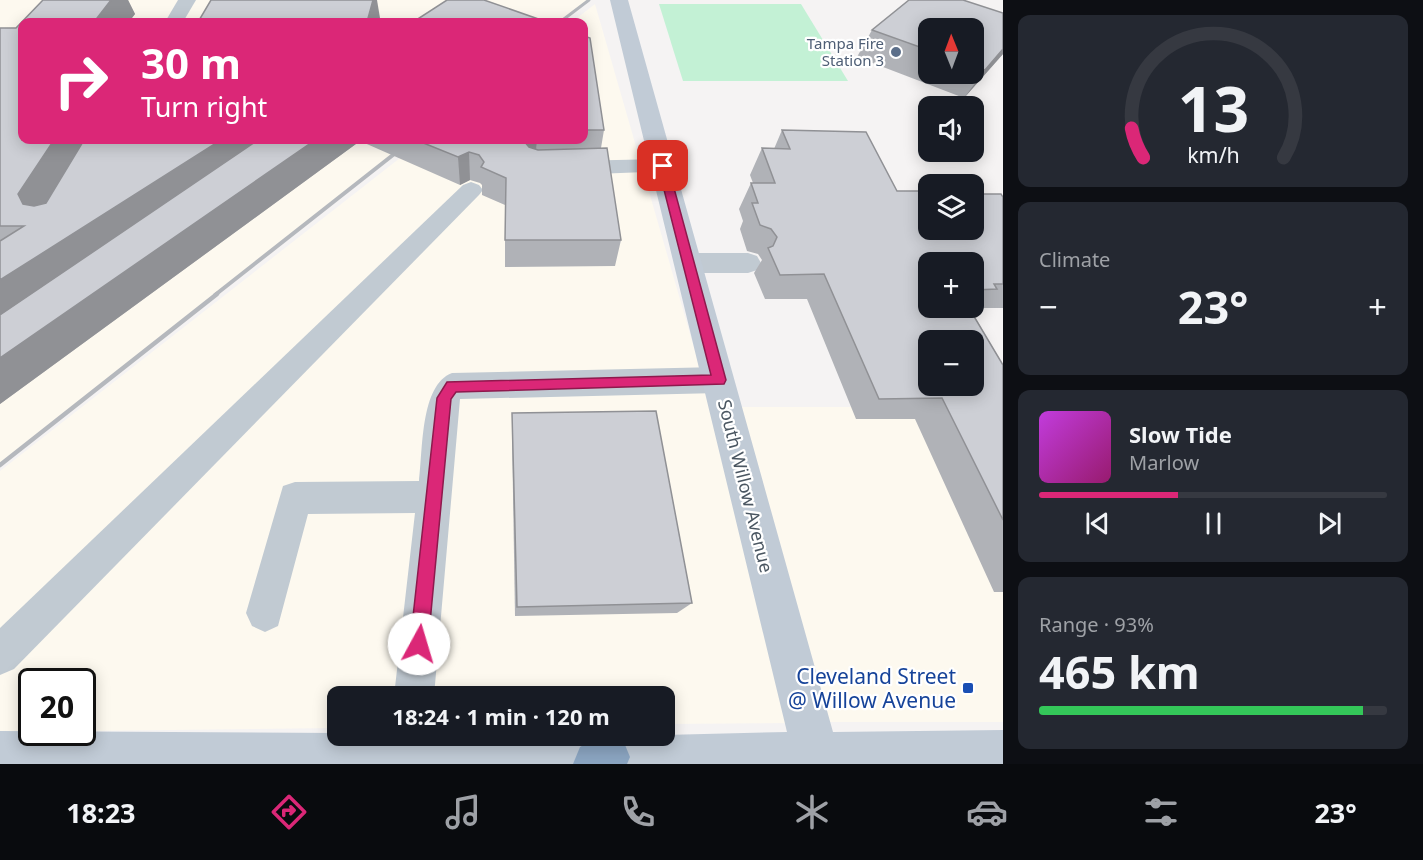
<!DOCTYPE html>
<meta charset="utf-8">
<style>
:root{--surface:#171b24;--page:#242831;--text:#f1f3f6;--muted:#9ea1a6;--line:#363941;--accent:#db2777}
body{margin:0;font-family:"Noto Sans",sans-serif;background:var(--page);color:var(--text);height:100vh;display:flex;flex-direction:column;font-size:22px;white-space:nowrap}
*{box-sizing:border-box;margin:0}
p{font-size:20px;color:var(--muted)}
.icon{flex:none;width:33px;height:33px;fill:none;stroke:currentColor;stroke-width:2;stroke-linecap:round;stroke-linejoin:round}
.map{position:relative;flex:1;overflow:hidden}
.sheet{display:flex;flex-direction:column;gap:15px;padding:15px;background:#0d0f14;width:420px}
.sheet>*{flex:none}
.banner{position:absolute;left:18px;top:18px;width:570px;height:126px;border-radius:12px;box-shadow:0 3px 15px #0003;background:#db2777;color:#fff;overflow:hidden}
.needle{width:39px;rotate:359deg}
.buttons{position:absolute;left:918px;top:18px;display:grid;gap:12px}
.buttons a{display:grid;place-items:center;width:66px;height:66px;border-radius:12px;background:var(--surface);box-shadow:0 3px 15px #0003;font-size:30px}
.speed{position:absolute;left:18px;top:668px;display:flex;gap:12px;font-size:30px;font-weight:700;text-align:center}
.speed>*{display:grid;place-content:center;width:78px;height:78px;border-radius:50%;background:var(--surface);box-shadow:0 3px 15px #0003;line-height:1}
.speed .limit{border:3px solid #111;border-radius:9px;background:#fff;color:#111}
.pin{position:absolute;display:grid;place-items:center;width:51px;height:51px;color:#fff;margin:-26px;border-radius:12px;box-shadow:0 3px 9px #0006}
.me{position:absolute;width:66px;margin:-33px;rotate:6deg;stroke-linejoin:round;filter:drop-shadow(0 0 4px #0008)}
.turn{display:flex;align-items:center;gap:21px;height:126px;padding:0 24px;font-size:27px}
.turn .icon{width:78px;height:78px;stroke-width:2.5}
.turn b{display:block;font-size:42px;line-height:51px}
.big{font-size:45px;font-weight:700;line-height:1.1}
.sheet .tile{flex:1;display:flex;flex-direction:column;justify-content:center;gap:9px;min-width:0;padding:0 21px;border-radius:12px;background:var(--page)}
.sheet .dial{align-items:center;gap:0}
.dial svg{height:156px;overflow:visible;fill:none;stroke:var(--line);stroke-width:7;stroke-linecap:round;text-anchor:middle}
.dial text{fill:var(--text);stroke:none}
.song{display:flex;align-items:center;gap:18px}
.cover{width:72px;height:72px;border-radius:9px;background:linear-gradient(135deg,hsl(290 70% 55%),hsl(320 70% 35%))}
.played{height:6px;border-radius:3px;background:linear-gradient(90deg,var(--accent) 40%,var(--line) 40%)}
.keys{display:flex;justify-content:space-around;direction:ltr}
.heat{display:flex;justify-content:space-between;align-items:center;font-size:33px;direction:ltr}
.charge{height:9px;border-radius:4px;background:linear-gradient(90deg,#34c759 93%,var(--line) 0)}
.trip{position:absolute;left:327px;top:686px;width:348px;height:60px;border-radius:12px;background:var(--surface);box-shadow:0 3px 15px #0003;font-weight:700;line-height:60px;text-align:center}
.tabs{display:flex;height:96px;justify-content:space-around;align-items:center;background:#090b0e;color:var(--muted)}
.tabs .icon{width:42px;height:42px}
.tabs .current{color:var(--accent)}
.tabs b{font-size:27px;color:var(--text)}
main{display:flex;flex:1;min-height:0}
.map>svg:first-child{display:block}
</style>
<main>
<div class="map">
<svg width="1003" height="764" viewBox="0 0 1003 764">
<rect width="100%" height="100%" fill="#f5f3f3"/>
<g fill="#fdf9ef">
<path d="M 0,0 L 588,0 L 559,22 L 22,22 L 22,140 L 411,140 L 0,464 Z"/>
<path d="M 595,4 L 802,723 L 665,724 L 664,696 L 338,696 L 337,728 L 83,731 L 82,681 L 32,681 L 31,731 L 0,732 L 0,471 L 423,140 L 584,140 L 584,22 L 572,22 Z"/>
<path d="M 739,407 L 1003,407 L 1003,722 L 819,722 Z"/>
</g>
<path fill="#c3f1d5" d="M 659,4 L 801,4 L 848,81 L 683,81 Z"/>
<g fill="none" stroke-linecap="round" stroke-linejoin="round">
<g stroke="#7690ad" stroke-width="3">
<path id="highway" d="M 602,735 L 623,740 L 630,757 L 627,764 L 573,764 L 580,747 Z"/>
</g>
<g fill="#c1cad2" fill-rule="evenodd">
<path d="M 663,159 L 671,161 L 674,166 L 671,171 L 570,175 L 562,173 L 559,168 L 562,163 L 570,161 Z"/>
<path d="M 471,182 L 479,185 L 483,190 L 479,195 L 14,669 L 0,675 L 0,628 L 463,185 Z"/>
<path d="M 688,253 L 748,253 L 757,256 L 761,263 L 757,270 L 748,273 L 688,273 L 679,270 L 675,263 L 679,256 Z"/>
<path d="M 719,367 L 730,371 L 734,380 L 730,389 L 719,393 L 460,399 L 434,696 L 394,696 L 415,513 L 308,514 L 278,626 L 265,632 L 252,626 L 246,613 L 283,486 L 295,482 L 419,481 C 423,451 420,385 452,373 Z"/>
</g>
<path fill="#c1cad2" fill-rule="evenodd" d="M 178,0 L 196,0 L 183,22 L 165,22 Z"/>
<path fill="#c1cbd6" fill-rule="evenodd" d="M 610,0 L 628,0 L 833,732 L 1003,730 L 1003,764 L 0,764 L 0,731 L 338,733 L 338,735 L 664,735 L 787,732 Z"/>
<use href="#highway" fill="#8ba5c1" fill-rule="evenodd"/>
<path stroke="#b5b8bd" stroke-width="3" d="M 560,22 L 589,0"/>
<path stroke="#b5b8bd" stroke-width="4" d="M 215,295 L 412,140"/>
<path stroke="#b5b8bd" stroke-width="4.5" d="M 0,465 L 217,294"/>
</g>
<g fill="#b0b2b7" fill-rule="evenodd">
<path d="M 43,0 L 128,0 L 135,14 L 22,140 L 584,140 L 584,36 L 604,130 L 601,148 L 621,240 L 615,266 L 505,267 L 505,205 L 482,195 L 482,185 L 480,183 L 470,180 L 460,185 L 360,141 L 0,404 L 0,28 L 16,28 Z"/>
<path d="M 1003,13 L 1003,54 L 964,98 L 857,57 L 872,30 ZM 928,28 L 974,28 L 974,74 L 928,74 Z"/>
<path d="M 782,130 L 897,191 L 928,230 L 1003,197 L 1003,308 L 976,308 L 972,312 L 1003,365 L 1003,592 L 994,592 L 915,419 L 856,419 L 807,299 L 765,299 L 754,273 L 762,260 L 758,254 L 747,251 L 740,229 L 743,221 L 739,209 L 751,183 L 753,183 L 750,175 L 762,148 L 774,149 ZM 974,262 L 974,308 L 928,308 Z"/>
<path d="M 512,413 L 692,603 L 677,613 L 515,616 L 512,433 Z"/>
</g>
<g fill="#909195">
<path d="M 111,0 L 128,0 L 135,14 L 129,22 L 94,22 Z"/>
<path d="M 373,0 L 377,0 L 380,18 L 379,22 L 367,22 Z"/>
<path d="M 1003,49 L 1003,54 L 964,98 L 985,70 Z"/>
<path d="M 54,140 L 92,140 L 43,221 L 23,204 L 18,194 Z"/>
<path d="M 221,140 L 276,140 L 0,325 L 0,280 Z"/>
<path d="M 315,140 L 360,140 L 360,141 L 0,404 L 0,358 Z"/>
<path d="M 525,140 L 537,140 L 535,159 L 524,141 Z"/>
<path d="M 469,152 L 470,180 L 460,185 L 458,157 Z"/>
</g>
<g fill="#cdcfd5" stroke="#909195" stroke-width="1.5" fill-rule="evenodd">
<path d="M 43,0 L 111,0 L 94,22 L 22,22 L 22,140 L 54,140 L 18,194 L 23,204 L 34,206 L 46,203 L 84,140 L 221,140 L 0,280 L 0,241 L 24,226 L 0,226 L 0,28 L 16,28 Z"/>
<path d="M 211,0 L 373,0 L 367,22 L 198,22 Z"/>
<path d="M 447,0 L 484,0 L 547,22 L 413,22 Z"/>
<path d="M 909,0 L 963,0 L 1003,13 L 1003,49 L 985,70 L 974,66 L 974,28 L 928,28 L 928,50 L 872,30 Z"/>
<path d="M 584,36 L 590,38 L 604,130 L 584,130 Z"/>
<path d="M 782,130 L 866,132 L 897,191 L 928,191 L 928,230 L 974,230 L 974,194 L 1001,194 L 1003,197 L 1003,284 L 994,284 L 997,289 L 974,290 L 974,262 L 928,262 L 928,308 L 969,308 L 1003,365 L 1003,520 L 942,398 L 879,399 L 824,274 L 780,275 L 768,248 L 773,246 L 777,237 L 771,229 L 760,225 L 752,203 L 758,203 L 751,183 L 775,183 L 762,148 L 790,149 ZM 928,340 L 974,340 L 974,386 L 928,386 Z"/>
<path d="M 258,140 L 315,140 L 0,358 L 0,315 Z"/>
<path d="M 416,140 L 525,140 L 524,141 L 529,147 L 538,150 L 607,148 L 621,240 L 505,240 L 506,178 L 481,167 L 484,162 L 479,155 L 469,152 L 458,157 Z"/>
<path d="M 656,411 L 692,603 L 517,607 L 512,413 Z"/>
</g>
<path fill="#db2777" stroke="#8e194d" stroke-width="1.5" d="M 663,163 L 668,166 L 726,380 L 724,384 L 456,392 L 451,399 L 428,644 L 426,650 L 419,653 L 413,650 L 410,644 L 437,398 L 447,382 L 711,375 L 658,166 Z"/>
<circle fill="#5c6f8a" stroke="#fff" stroke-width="2" cx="896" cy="52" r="6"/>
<rect fill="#1a4fb4" stroke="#fff" stroke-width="2" x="962" y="682" width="12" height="12" rx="3"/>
<g text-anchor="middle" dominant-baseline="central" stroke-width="4.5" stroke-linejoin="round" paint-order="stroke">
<g font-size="15" fill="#4e5e75" stroke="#fff" text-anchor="end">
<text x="884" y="43">Tampa Fire<tspan x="884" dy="17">Station 3</tspan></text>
</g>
<g font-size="18" fill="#4a5661" stroke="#fff">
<text transform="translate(746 486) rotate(76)">South Willow Avenue</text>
</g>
<g font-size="21" fill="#164399" stroke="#fff" text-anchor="end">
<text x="956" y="676">Cleveland Street<tspan x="956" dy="24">@ Willow Avenue</tspan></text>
</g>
</g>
</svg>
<div class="buttons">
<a><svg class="needle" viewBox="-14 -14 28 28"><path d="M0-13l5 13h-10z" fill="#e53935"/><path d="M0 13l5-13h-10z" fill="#9ea1a6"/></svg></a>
<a><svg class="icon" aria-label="sound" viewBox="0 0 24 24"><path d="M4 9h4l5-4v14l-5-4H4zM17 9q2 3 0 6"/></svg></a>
<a><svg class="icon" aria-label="layers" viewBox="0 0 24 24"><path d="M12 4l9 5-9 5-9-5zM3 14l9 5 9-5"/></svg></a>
<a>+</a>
<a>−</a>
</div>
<div class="speed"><div class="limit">20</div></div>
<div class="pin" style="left:663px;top:166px;background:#d93025"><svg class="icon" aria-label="arrive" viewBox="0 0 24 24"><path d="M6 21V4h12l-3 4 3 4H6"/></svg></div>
<svg class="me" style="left:419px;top:644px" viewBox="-20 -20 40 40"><circle r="19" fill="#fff"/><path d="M0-13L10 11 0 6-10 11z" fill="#db2777"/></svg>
<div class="trip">18:24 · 1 min · 120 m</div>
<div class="banner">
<div class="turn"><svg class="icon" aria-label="right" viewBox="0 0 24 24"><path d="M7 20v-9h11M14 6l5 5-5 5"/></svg><div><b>30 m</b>Turn right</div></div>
</div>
</div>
<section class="sheet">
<div class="tile dial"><svg viewBox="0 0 100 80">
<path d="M14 69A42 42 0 1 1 86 69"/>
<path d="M14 69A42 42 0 0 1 8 54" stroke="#db2777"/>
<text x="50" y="56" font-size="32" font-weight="700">13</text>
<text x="50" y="72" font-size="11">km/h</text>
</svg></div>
<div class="tile"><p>Climate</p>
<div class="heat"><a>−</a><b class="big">23°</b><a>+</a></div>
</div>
<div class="tile">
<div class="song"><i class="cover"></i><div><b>Slow Tide</b><p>Marlow</p></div></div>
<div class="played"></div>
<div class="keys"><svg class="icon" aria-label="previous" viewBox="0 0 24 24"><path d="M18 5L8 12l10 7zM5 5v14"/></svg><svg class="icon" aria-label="pause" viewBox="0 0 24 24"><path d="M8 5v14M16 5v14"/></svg><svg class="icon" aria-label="next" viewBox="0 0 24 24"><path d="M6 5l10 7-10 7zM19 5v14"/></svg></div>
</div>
<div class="tile"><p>Range · 93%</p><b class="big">465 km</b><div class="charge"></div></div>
</section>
</main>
<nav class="tabs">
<b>18:23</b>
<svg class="icon current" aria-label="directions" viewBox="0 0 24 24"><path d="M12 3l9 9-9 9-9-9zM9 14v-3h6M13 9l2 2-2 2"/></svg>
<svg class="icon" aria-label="music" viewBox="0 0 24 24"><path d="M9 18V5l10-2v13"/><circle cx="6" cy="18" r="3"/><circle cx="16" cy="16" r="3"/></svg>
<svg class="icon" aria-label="phone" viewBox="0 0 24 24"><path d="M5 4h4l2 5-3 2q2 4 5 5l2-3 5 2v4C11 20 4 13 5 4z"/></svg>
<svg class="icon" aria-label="climate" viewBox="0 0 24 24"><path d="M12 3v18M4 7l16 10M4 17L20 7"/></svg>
<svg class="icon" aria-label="car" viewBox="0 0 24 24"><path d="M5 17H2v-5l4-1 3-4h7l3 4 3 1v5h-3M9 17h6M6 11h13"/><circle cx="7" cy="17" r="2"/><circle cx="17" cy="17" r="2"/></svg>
<svg class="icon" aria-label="filters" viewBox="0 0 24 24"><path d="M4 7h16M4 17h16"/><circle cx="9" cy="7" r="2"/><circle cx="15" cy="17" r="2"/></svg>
<b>23°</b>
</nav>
